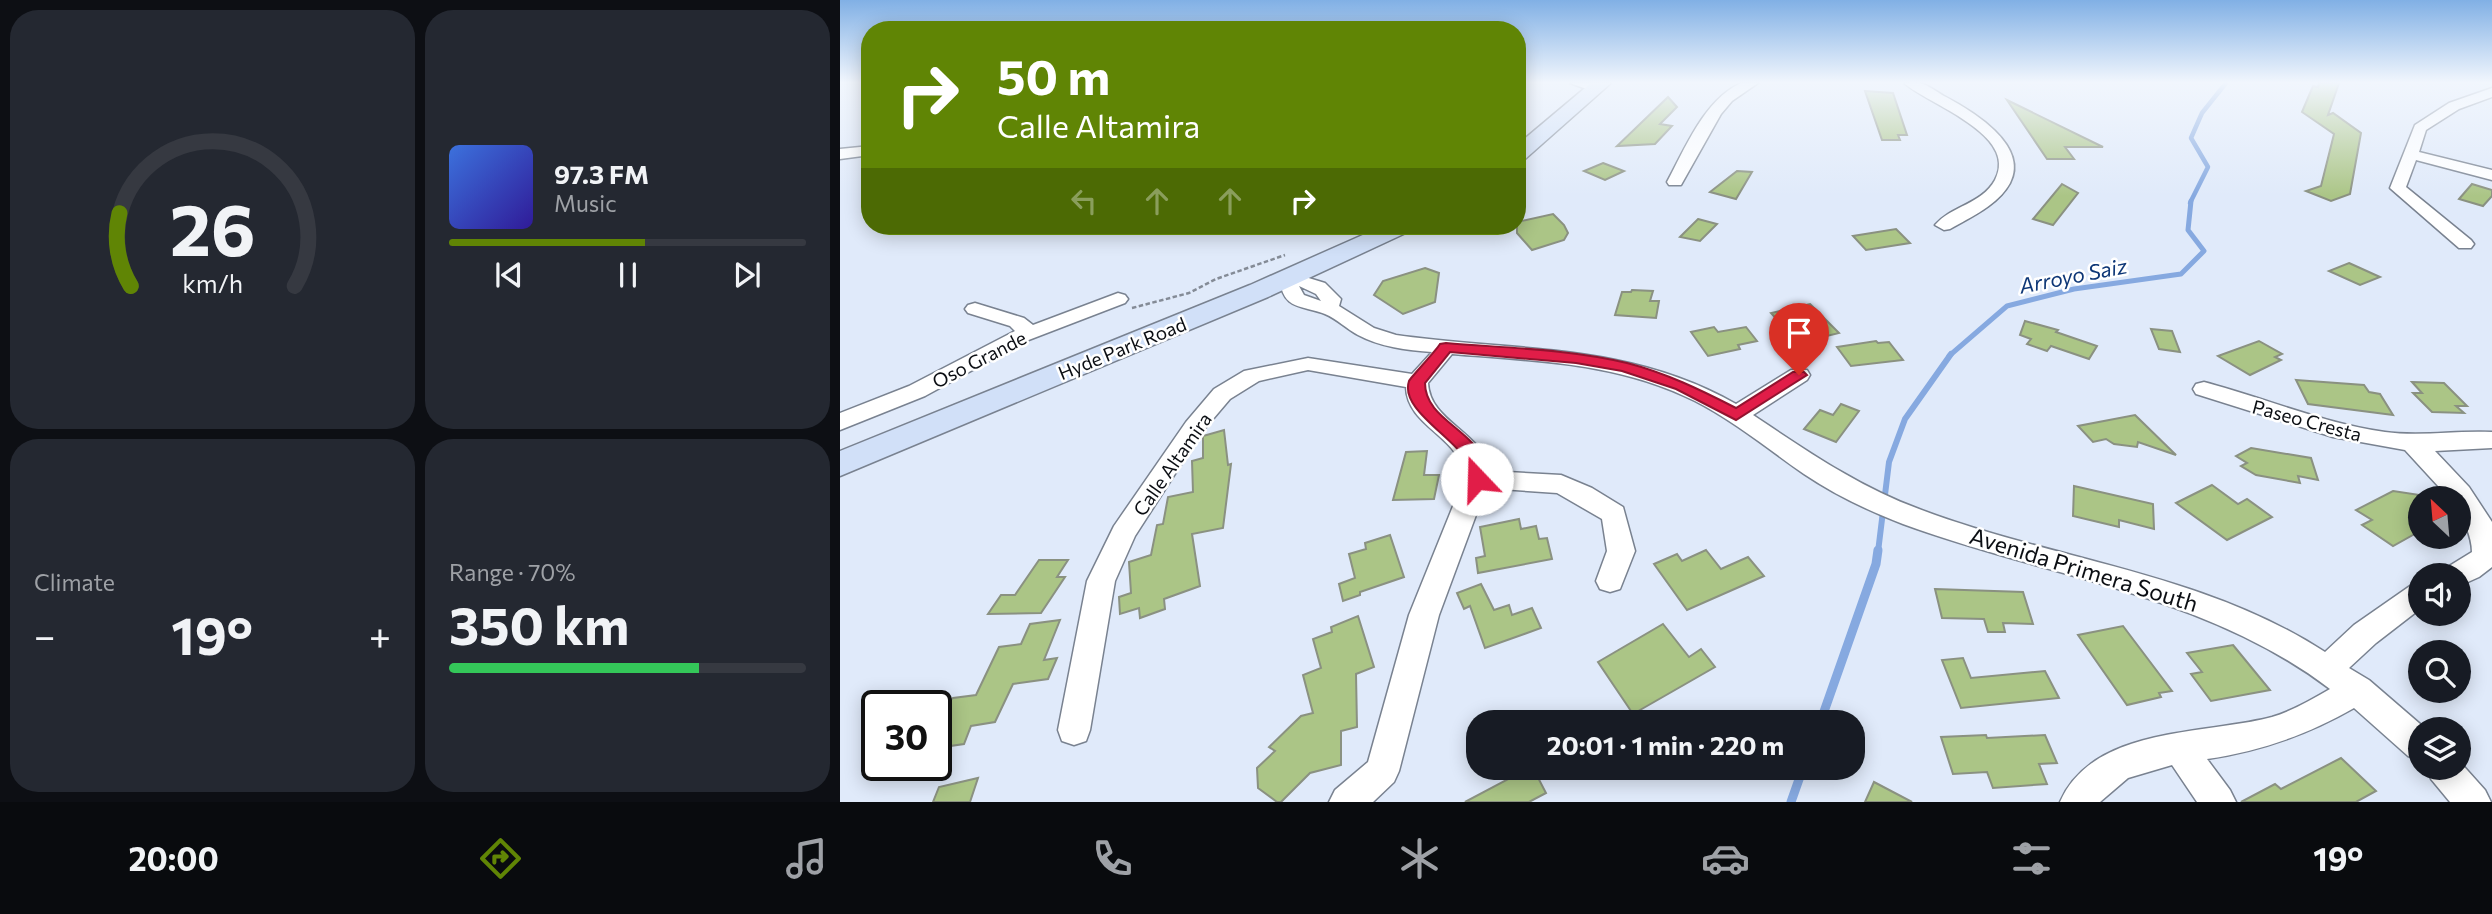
<!DOCTYPE html>
<meta charset="utf-8">
<style>
:root{--surface:#171b24;--page:#242831;--text:#f1f3f6;--muted:#9ea1a6;--line:#363941;--accent:#608505}
body{margin:0;font-family:Commissioner,sans-serif;background:var(--page);color:var(--text);height:100vh;display:flex;flex-direction:column;font-size:26px;white-space:nowrap}
*{box-sizing:border-box;margin:0}
p{font-size:23px;color:var(--muted)}
.icon{flex:none;width:38px;height:38px;fill:none;stroke:currentColor;stroke-width:2;stroke-linecap:round;stroke-linejoin:round}
.map{position:relative;flex:1;overflow:hidden}
.side{display:flex;flex-direction:column;gap:10px;padding:10px;background:#0d0f14;width:840px}
.side>*{flex:none}
.banner{position:absolute;left:21px;top:21px;width:665px;height:214px;border-radius:28px;box-shadow:0 4px 18px #0003;background:#608505;color:#fff;overflow:hidden}
.needle{width:46px;rotate:334deg}
.buttons{position:absolute;left:1568px;top:486px;display:grid;gap:14px}
.buttons a{display:grid;place-items:center;width:63px;height:63px;border-radius:50%;background:var(--surface);box-shadow:0 4px 18px #0003;font-size:35px}
.speed{position:absolute;left:21px;top:690px;display:flex;gap:14px;font-size:35px;font-weight:700;text-align:center}
.speed>*{display:grid;place-content:center;width:91px;height:91px;border-radius:50%;background:var(--surface);box-shadow:0 4px 18px #0003;line-height:1}
.speed .limit{border:4px solid #111;border-radius:10px;background:#fff;color:#111}
.pin{position:absolute;display:grid;place-items:center;width:60px;height:60px;color:#fff;margin:-72px -30px;border-radius:50% 50% 50% 0;rotate:-45deg;box-shadow:0 0 7px #0007}
.pin .icon{rotate:45deg}
.me{position:absolute;width:77px;margin:-38px;rotate:339deg;stroke-linejoin:round;filter:drop-shadow(0 0 5px #0008)}
.turn{display:flex;align-items:center;gap:24px;height:147px;padding:0 21px;font-size:32px}
.turn .icon{width:91px;height:91px;stroke-width:2.5}
.turn b{display:block;font-size:49px;line-height:60px}
.lanes{display:flex;align-items:center;height:66px;padding:0 21px;background:#0003;justify-content:center;gap:35px;direction:ltr}
.lanes .off{opacity:.35}
.big{font-size:52px;font-weight:700;line-height:1.1}
.side .widget{flex:1;display:flex;flex-direction:column;justify-content:center;gap:10px;min-width:0;padding:0 24px;border-radius:28px;background:var(--page)}
.side .dial{align-items:center;gap:0}
.dial svg{height:182px;overflow:visible;fill:none;stroke:var(--line);stroke-width:7;stroke-linecap:round;text-anchor:middle}
.dial text{fill:var(--text);stroke:none}
.song{display:flex;align-items:center;gap:21px}
.cover{width:84px;height:84px;border-radius:10px;background:linear-gradient(135deg,hsl(220 70% 55%),hsl(250 70% 35%))}
.played{height:7px;border-radius:4px;background:linear-gradient(90deg,var(--accent) 55%,var(--line) 55%)}
.keys{display:flex;justify-content:space-around;direction:ltr}
.heat{display:flex;justify-content:space-between;align-items:center;font-size:38px;direction:ltr}
.charge{height:10px;border-radius:5px;background:linear-gradient(90deg,#34c759 70%,var(--line) 0)}
.side .tiles{flex:1;display:grid;gap:10px;grid-template-columns:repeat(2,1fr)}
.trip{position:absolute;left:626px;top:710px;width:399px;height:70px;border-radius:28px;background:var(--surface);box-shadow:0 4px 18px #0003;font-weight:700;line-height:70px;text-align:center}
.menu{display:flex;height:112px;justify-content:space-around;align-items:center;background:#090b0e;color:var(--muted)}
.menu .icon{width:49px;height:49px}
.menu .on{color:var(--accent)}
.menu b{font-size:32px;color:var(--text)}
main{display:flex;flex:1;min-height:0}
.map>svg:first-child{display:block}
</style>
<main>
<section class="side">
<div class="tiles">
<div class="widget dial"><svg viewBox="0 0 100 80">
<path d="M14 69A42 42 0 1 1 86 69"/>
<path d="M14 69A42 42 0 0 1 9 37" stroke="#608505"/>
<text x="50" y="56" font-size="32" font-weight="700">26</text>
<text x="50" y="72" font-size="11">km/h</text>
</svg></div>
<div class="widget">
<div class="song"><i class="cover"></i><div><b>97.3 FM</b><p>Music</p></div></div>
<div class="played"></div>
<div class="keys"><svg class="icon" aria-label="previous" viewBox="0 0 24 24"><path d="M18 5L8 12l10 7zM5 5v14"/></svg><svg class="icon" aria-label="pause" viewBox="0 0 24 24"><path d="M8 5v14M16 5v14"/></svg><svg class="icon" aria-label="next" viewBox="0 0 24 24"><path d="M6 5l10 7-10 7zM19 5v14"/></svg></div>
</div>
<div class="widget"><p>Climate</p>
<div class="heat"><a>−</a><b class="big">19°</b><a>+</a></div>
</div>
<div class="widget"><p>Range · 70%</p><b class="big">350 km</b><div class="charge"></div></div>
</div>
</section>
<div class="map">
<svg width="1652" height="802" viewBox="0 0 1652 802">
<rect width="100%" height="100%" fill="#e0eafa"/>
<g fill="none" stroke-linecap="round" stroke-linejoin="round">
<path stroke="#86a9e0" stroke-width="4.5" d="M 1350,203 L 1368,167 L 1351,138 L 1362,113 L 1386,83"/>
<path stroke="#86a9e0" stroke-width="5" d="M 1109,356 L 1167,306 L 1234,289 L 1341,274 L 1364,251 L 1348,230 L 1351,201"/>
<path stroke="#86a9e0" stroke-width="6" d="M 1038,552 L 1049,462 L 1065,419 L 1111,354"/>
<g stroke="#86a9e0" stroke-width="9">
<path d="M 980,723 L 1036,564 L 1038,550"/>
<path d="M 951,802 L 963,768"/>
</g>
</g>
<g fill="#abc586" stroke="#8a9181" stroke-width="2">
<path d="M 1479,83 L 1499,83 L 1488,115 L 1493,113 L 1521,133 L 1510,194 L 1491,201 L 1466,191 L 1481,186 L 1494,134 L 1462,112 L 1473,86 L 1478,87 Z"/>
<path d="M 1025,91 L 1053,93 L 1067,135 L 1058,135 L 1060,140 L 1042,140 Z"/>
<path d="M 828,97 L 837,107 L 820,124 L 832,126 L 815,144 L 777,146 Z"/>
<path d="M 1167,100 L 1263,147 L 1225,147 L 1234,159 L 1207,159 Z"/>
<path d="M 763,163 L 784,171 L 765,180 L 744,171 Z"/>
<path d="M 897,171 L 912,172 L 896,199 L 870,192 Z"/>
<path d="M 1222,184 L 1238,193 L 1213,225 L 1193,219 Z"/>
<path d="M 1632,184 L 1652,190 L 1652,196 L 1643,206 L 1619,199 Z"/>
<path d="M 713,214 L 724,225 L 728,233 L 724,240 L 692,250 L 677,233 L 677,222 Z"/>
<path d="M 858,219 L 877,224 L 860,241 L 840,237 Z"/>
<path d="M 1056,229 L 1070,243 L 1026,250 L 1013,236 Z"/>
<path d="M 1509,263 L 1540,277 L 1520,285 L 1489,271 Z"/>
<path d="M 585,268 L 599,273 L 595,302 L 563,314 L 534,295 L 543,281 Z"/>
<path d="M 792,290 L 813,291 L 810,301 L 819,301 L 816,318 L 775,315 L 782,292 L 791,292 Z"/>
<path d="M 970,304 L 999,333 L 975,339 L 971,335 L 955,339 L 931,313 Z"/>
<path d="M 1185,321 L 1218,330 L 1216,332 L 1257,346 L 1249,359 L 1211,346 L 1207,351 L 1187,344 L 1191,339 L 1180,335 Z"/>
<path d="M 874,327 L 878,332 L 906,327 L 917,341 L 898,345 L 900,349 L 868,356 L 851,332 Z"/>
<path d="M 1311,329 L 1332,331 L 1340,352 L 1319,349 Z"/>
<path d="M 1036,341 L 1038,343 L 1049,342 L 1063,360 L 1011,366 L 997,347 Z"/>
<path d="M 1419,341 L 1442,354 L 1435,357 L 1441,360 L 1410,375 L 1378,356 Z"/>
<path d="M 1456,380 L 1524,385 L 1529,392 L 1540,394 L 1553,415 L 1468,404 Z"/>
<path d="M 1572,382 L 1604,383 L 1627,406 L 1616,406 L 1624,413 L 1592,412 L 1573,393 L 1582,393 Z"/>
<path d="M 1001,404 L 1019,411 L 996,442 L 964,429 L 980,410 L 993,415 Z"/>
<path d="M 1295,415 L 1336,455 L 1298,442 L 1297,447 L 1274,444 L 1266,439 L 1253,442 L 1238,426 Z"/>
<path d="M 384,430 L 388,465 L 391,464 L 383,528 L 352,534 L 360,586 L 324,599 L 325,609 L 300,618 L 299,608 L 280,614 L 279,597 L 291,593 L 289,562 L 311,555 L 317,525 L 323,524 L 328,497 L 353,492 L 352,461 L 363,458 L 363,436 Z"/>
<path d="M 1411,448 L 1471,458 L 1478,480 L 1458,476 L 1460,483 L 1416,475 L 1401,466 L 1407,463 L 1396,456 Z"/>
<path d="M 587,451 L 584,475 L 599,475 L 594,499 L 553,500 L 566,452 Z"/>
<path d="M 1372,485 L 1398,504 L 1407,499 L 1432,517 L 1387,540 L 1336,503 Z"/>
<path d="M 1234,486 L 1313,504 L 1314,529 L 1279,520 L 1279,527 L 1233,516 Z"/>
<path d="M 1553,491 L 1580,495 L 1580,531 L 1553,546 L 1522,525 L 1532,520 L 1516,510 Z"/>
<path d="M 679,519 L 681,529 L 696,526 L 699,539 L 707,538 L 712,559 L 638,573 L 636,558 L 645,556 L 640,527 Z"/>
<path d="M 550,535 L 564,577 L 520,592 L 520,595 L 503,601 L 499,584 L 515,578 L 509,554 L 526,549 L 525,543 Z"/>
<path d="M 866,550 L 881,569 L 908,557 L 924,576 L 847,610 L 814,564 L 837,554 L 842,561 Z"/>
<path d="M 199,560 L 228,560 L 217,577 L 225,577 L 201,613 L 148,614 L 161,595 L 175,595 Z"/>
<path d="M 641,584 L 654,610 L 669,605 L 672,615 L 692,608 L 701,628 L 645,648 L 630,606 L 624,609 L 617,593 Z"/>
<path d="M 1095,589 L 1183,592 L 1193,624 L 1163,623 L 1165,632 L 1148,632 L 1144,619 L 1102,618 Z"/>
<path d="M 518,616 L 534,667 L 516,674 L 517,727 L 501,731 L 501,765 L 470,773 L 441,802 L 437,802 L 418,788 L 417,768 L 435,751 L 429,747 L 461,716 L 473,713 L 463,675 L 481,668 L 473,639 L 492,632 L 491,627 Z"/>
<path d="M 220,620 L 204,660 L 217,658 L 208,679 L 173,684 L 155,722 L 131,726 L 124,744 L 96,748 L 96,707 L 113,698 L 136,695 L 159,647 L 181,644 L 190,624 Z"/>
<path d="M 823,624 L 849,657 L 861,649 L 875,667 L 793,714 L 758,662 Z"/>
<path d="M 1283,626 L 1332,691 L 1319,693 L 1321,697 L 1287,705 L 1238,635 Z"/>
<path d="M 1393,645 L 1430,690 L 1371,701 L 1351,674 L 1362,672 L 1347,653 Z"/>
<path d="M 1123,658 L 1131,678 L 1205,671 L 1219,698 L 1121,708 L 1102,660 Z"/>
<path d="M 1146,735 L 1147,738 L 1205,735 L 1217,763 L 1199,764 L 1207,784 L 1153,788 L 1147,772 L 1113,774 L 1101,737 Z"/>
<path d="M 1501,758 L 1536,791 L 1516,802 L 1401,802 L 1435,784 L 1441,789 Z"/>
<path d="M 689,768 L 693,768 L 706,793 L 689,802 L 625,802 Z"/>
<path d="M 138,778 L 130,802 L 93,802 L 99,787 Z"/>
<path d="M 1034,782 L 1072,802 L 1025,802 Z"/>
</g>
<g fill="none" stroke-linecap="round" stroke-linejoin="round">
<g stroke="#798290" stroke-width="3">
<g id="minor">
<path d="M 730,83 L 753,83 L 762,88 L 755,92 Z"/>
<path d="M 901,83 L 918,83 L 892,101 L 881,114 L 841,185 L 829,185 L 827,182 C 845,149 864,100 901,83 Z"/>
<path d="M 1064,83 C 1069,83 1075,82 1080,83 C 1088,85 1097,92 1104,96 C 1131,110 1190,145 1170,183 C 1158,205 1131,217 1110,229 L 1104,230 L 1095,225 C 1111,206 1142,204 1155,180 C 1180,134 1087,104 1064,83 Z"/>
<path d="M 1652,88 L 1652,97 L 1619,109 L 1586,130 L 1579,152 L 1652,170 L 1652,180 L 1576,160 L 1566,187 L 1631,240 L 1634,244 L 1631,248 L 1619,248 L 1550,188 L 1575,125 L 1609,103 Z"/>
<path d="M 30,146 L 30,155 L 0,159 L 0,149 Z"/>
<path d="M 449,272 L 485,283 L 501,299 L 499,306 L 534,328 L 556,335 C 675,352 788,342 896,404 L 951,370 L 967,370 L 970,375 L 967,380 L 913,415 C 967,451 1017,486 1079,509 C 1213,560 1362,572 1485,652 L 1514,625 L 1570,586 L 1580,583 L 1580,609 L 1536,643 L 1509,668 L 1529,680 L 1587,730 L 1580,730 L 1580,760 L 1568,756 L 1514,708 C 1467,735 1421,751 1367,759 L 1390,790 L 1396,802 L 1357,802 L 1332,765 L 1288,778 L 1260,802 L 1220,802 C 1253,726 1365,735 1432,717 C 1452,711 1471,700 1490,689 C 1365,594 1207,577 1063,524 C 1029,511 995,495 964,474 C 928,449 894,421 855,401 C 778,362 695,361 612,354 L 588,383 C 590,423 643,431 649,471 L 721,475 L 752,488 L 783,507 L 795,551 L 780,589 L 770,592 L 760,589 L 756,581 L 767,551 L 762,519 L 717,493 L 646,488 L 599,615 L 559,771 L 554,782 L 533,802 L 489,802 L 495,790 L 528,762 L 569,615 L 624,479 C 624,437 567,428 566,387 L 468,370 L 419,381 L 390,399 L 362,432 L 295,536 L 275,581 L 250,730 L 246,741 L 234,745 L 222,741 L 218,730 L 247,581 L 274,526 L 346,422 L 374,389 L 404,371 L 468,358 L 572,374 L 592,352 C 567,350 540,347 518,335 C 507,329 497,319 485,314 C 463,305 442,311 440,278 ZM 459,286 L 476,294 L 481,301 L 464,295 Z"/>
<path d="M 278,293 L 285,295 L 288,299 L 285,303 L 186,341 L 85,396 L 0,430 L 0,413 L 69,386 L 175,331 L 170,326 L 128,313 L 125,309 L 128,305 L 135,303 L 184,318 L 193,325 Z"/>
<path d="M 1364,382 C 1425,398 1482,423 1545,432 C 1581,437 1616,430 1652,432 L 1652,448 L 1595,451 L 1629,487 L 1652,522 L 1652,567 L 1639,577 L 1619,586 L 1619,576 L 1602,576 L 1606,568 L 1632,552 C 1632,532 1619,517 1619,499 L 1610,499 L 1565,450 L 1493,437 L 1356,394 L 1353,389 L 1356,384 Z"/>
<path d="M 1619,761 L 1645,790 L 1651,802 L 1610,802 L 1591,779 L 1586,768 L 1619,768 Z"/>
</g>
</g>
<g stroke="#798290" stroke-width="3">
<g id="secondary">
<path d="M 751,83 L 771,83 L 684,160 L 677,162 L 677,145 Z"/>
<path d="M 543,226 L 574,226 L 570,231 L 428,297 L 0,476 L 0,451 L 410,285 Z"/>
</g>
</g>
<path stroke="#848b96" stroke-width="2.5" stroke-dasharray="4.5 2.5" stroke-linecap="butt" d="M 292,308 L 349,293 L 376,279 L 445,255"/>
<use href="#minor" fill="#fff" fill-rule="evenodd"/>
<use href="#secondary" fill="#d1e0f8" fill-rule="evenodd"/>
</g>
<linearGradient id="sky" x2="0" y2="1"><stop stop-color="#81b0e5"/><stop offset="0.42" stop-color="#f1f6fd"/><stop offset="1" stop-color="#f1f6fd" stop-opacity="0"/></linearGradient>
<rect width="1652" height="196" fill="url(#sky)"/>
<path fill="#e11d48" stroke="#92132f" stroke-width="2" d="M 606,343 C 666,348 728,349 787,363 C 826,373 861,390 896,408 L 953,372 L 964,372 L 967,375 L 896,420 L 836,389 L 782,371 L 736,363 L 610,352 L 585,383 C 585,419 633,429 644,462 C 645,467 645,474 646,479 L 637,485 L 629,479 C 628,474 628,468 627,463 C 618,439 559,410 569,381 C 571,377 595,352 600,344 Z"/>
<g text-anchor="middle" dominant-baseline="central" stroke-width="5" stroke-linejoin="round" paint-order="stroke">
<g font-size="19" fill="#0b0e13" stroke="#fff">
<text transform="translate(282 348) rotate(-22)">Hyde Park Road</text>
<text transform="translate(139 359) rotate(-27)">Oso Grande</text>
<text transform="translate(1467 420) rotate(15)">Paseo Cresta</text>
<text transform="translate(332 464) rotate(-55)">Calle Altamira</text>
</g>
<g font-size="21" font-style="italic" fill="#0d3676" stroke="#fff">
<text transform="translate(1233 275) rotate(-11)">Arroyo Saiz</text>
</g>
<g font-size="23" fill="#0b0e13" stroke="#fff">
<text transform="translate(1244 569) rotate(17)">Avenida Primera South</text>
</g>
</g>
</svg>
<div class="buttons">
<a><svg class="needle" viewBox="-14 -14 28 28"><path d="M0-13l5 13h-10z" fill="#e53935"/><path d="M0 13l5-13h-10z" fill="#9ea1a6"/></svg></a>
<a><svg class="icon" aria-label="sound" viewBox="0 0 24 24"><path d="M4 9h4l5-4v14l-5-4H4zM17 9q2 3 0 6"/></svg></a>
<a><svg class="icon" aria-label="search" viewBox="0 0 24 24"><circle cx="10" cy="10" r="6"/><path d="M15 15l6 6"/></svg></a>
<a><svg class="icon" aria-label="layers" viewBox="0 0 24 24"><path d="M12 4l9 5-9 5-9-5zM3 14l9 5 9-5"/></svg></a>
</div>
<div class="speed"><div class="limit">30</div></div>
<div class="pin" style="left:959px;top:375px;background:#d93025"><svg class="icon" aria-label="arrive" viewBox="0 0 24 24"><path d="M6 21V4h12l-3 4 3 4H6"/></svg></div>
<svg class="me" style="left:637px;top:479px" viewBox="-20 -20 40 40"><circle r="19" fill="#fff"/><path d="M0-13L10 11 0 6-10 11z" fill="#e11d48"/></svg>
<div class="trip">20:01 · 1 min · 220 m</div>
<div class="banner">
<div class="turn"><svg class="icon" aria-label="right" viewBox="0 0 24 24"><path d="M7 20v-9h11M14 6l5 5-5 5"/></svg><div><b>50 m</b>Calle Altamira</div></div>
<div class="lanes"><svg class="icon off" aria-label="left" viewBox="0 0 24 24"><path d="M17 20v-9H6M10 6l-5 5 5 5"/></svg><svg class="icon off" aria-label="ahead" viewBox="0 0 24 24"><path d="M12 20V5M6 11l6-6 6 6"/></svg><svg class="icon off" aria-label="ahead" viewBox="0 0 24 24"><path d="M12 20V5M6 11l6-6 6 6"/></svg><svg class="icon" aria-label="right" viewBox="0 0 24 24"><path d="M7 20v-9h11M14 6l5 5-5 5"/></svg></div>
</div>
</div>
</main>
<nav class="menu">
<b>20:00</b>
<svg class="icon on" aria-label="directions" viewBox="0 0 24 24"><path d="M12 3l9 9-9 9-9-9zM9 14v-3h6M13 9l2 2-2 2"/></svg>
<svg class="icon" aria-label="music" viewBox="0 0 24 24"><path d="M9 18V5l10-2v13"/><circle cx="6" cy="18" r="3"/><circle cx="16" cy="16" r="3"/></svg>
<svg class="icon" aria-label="phone" viewBox="0 0 24 24"><path d="M5 4h4l2 5-3 2q2 4 5 5l2-3 5 2v4C11 20 4 13 5 4z"/></svg>
<svg class="icon" aria-label="climate" viewBox="0 0 24 24"><path d="M12 3v18M4 7l16 10M4 17L20 7"/></svg>
<svg class="icon" aria-label="car" viewBox="0 0 24 24"><path d="M5 17H2v-5l4-1 3-4h7l3 4 3 1v5h-3M9 17h6M6 11h13"/><circle cx="7" cy="17" r="2"/><circle cx="17" cy="17" r="2"/></svg>
<svg class="icon" aria-label="filters" viewBox="0 0 24 24"><path d="M4 7h16M4 17h16"/><circle cx="9" cy="7" r="2"/><circle cx="15" cy="17" r="2"/></svg>
<b>19°</b>
</nav>
